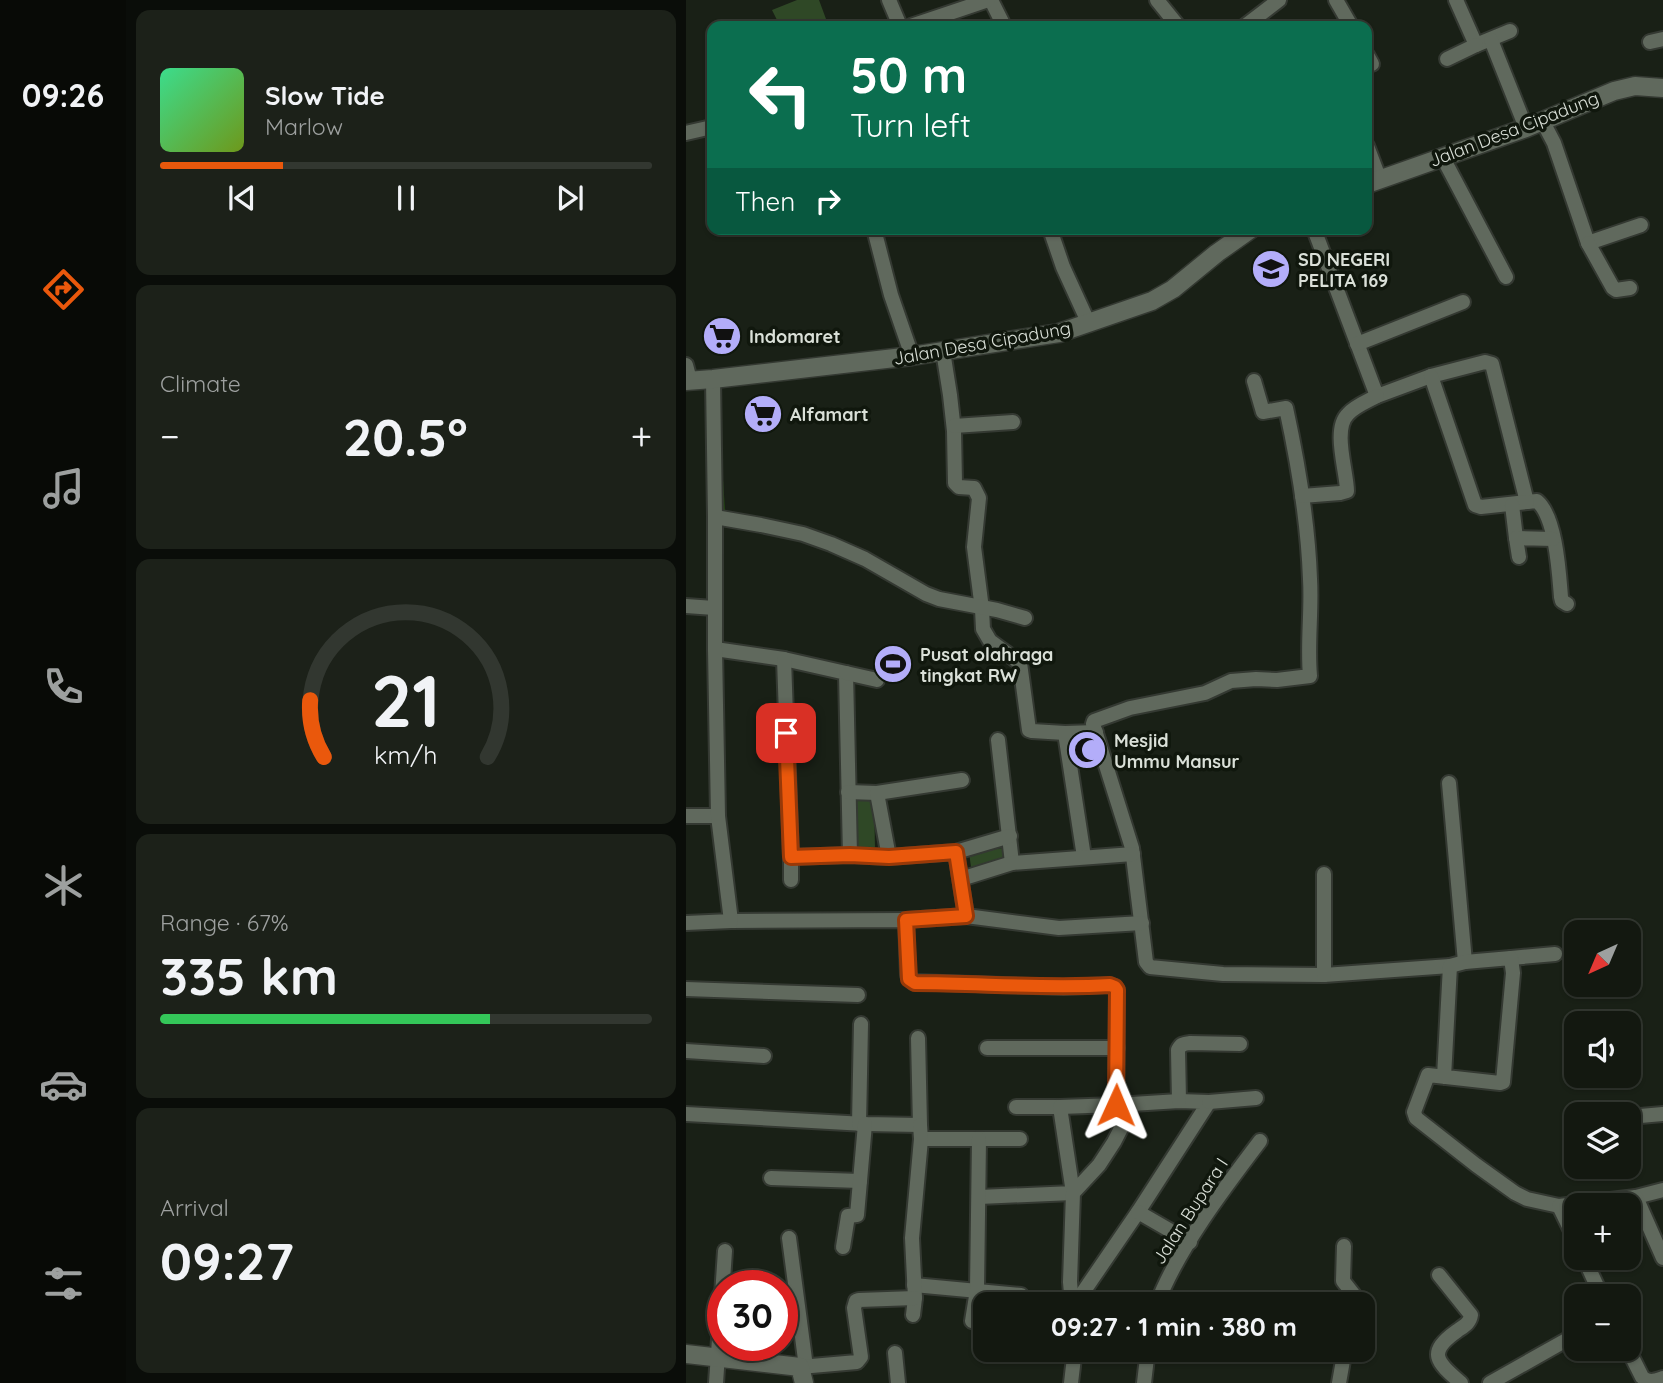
<!DOCTYPE html>
<meta charset="utf-8">
<style>
:root{--surface:#131810;--page:#1c2119;--text:#f1f3f6;--muted:#9da09f;--line:#323730;--accent:#ea580c}
body{margin:0;font-family:Quicksand,sans-serif;background:var(--page);color:var(--text);height:100vh;display:flex;flex-direction:column;font-size:26px;white-space:nowrap}
*{box-sizing:border-box;margin:0}
p{font-size:23px;color:var(--muted)}
.icon{flex:none;width:38px;height:38px;fill:none;stroke:currentColor;stroke-width:2;stroke-linecap:round;stroke-linejoin:round}
.map{position:relative;flex:1;overflow:hidden}
.drawer{display:flex;flex-direction:column;gap:10px;padding:10px;background:#0a0d09;width:560px}
.drawer>*{flex:none}
.guide{position:absolute;left:21px;top:21px;width:665px;height:214px;border-radius:14px;box-shadow:0 2px 5px #0004,0 0 0 2px var(--line);background:#0b6e4f;color:#fff;overflow:hidden}
.needle{width:46px;rotate:224deg}
.fabs{position:absolute;left:878px;top:920px;display:grid;gap:14px}
.fabs a{display:grid;place-items:center;width:77px;height:77px;border-radius:14px;background:var(--surface);box-shadow:0 2px 5px #0004,0 0 0 2px var(--line);font-size:35px}
.speed{position:absolute;left:21px;top:1270px;display:flex;gap:14px;font-size:35px;font-weight:700;text-align:center}
.speed>*{display:grid;place-content:center;width:91px;height:91px;border-radius:50%;background:var(--surface);box-shadow:0 2px 5px #0004,0 0 0 2px var(--line);line-height:1}
.speed .limit{border:10px solid #d22;background:#fff;color:#111}
.pin{position:absolute;display:grid;place-items:center;width:60px;height:60px;color:#fff;margin:-30px;border-radius:14px;box-shadow:0 4px 10px #0006}
.me{position:absolute;width:77px;margin:-38px;rotate:1deg;stroke-linejoin:round;filter:drop-shadow(0 0 5px #0008)}
.turn{display:flex;align-items:center;gap:24px;height:147px;padding:0 28px;font-size:32px}
.turn .icon{width:91px;height:91px;stroke-width:2.5}
.turn b{display:block;font-size:49px;line-height:60px}
.then{display:flex;align-items:center;height:66px;padding:0 28px;background:#0003;gap:14px;font-size:26px}
.big{font-size:52px;font-weight:700;line-height:1.1}
.drawer .card{flex:1;display:flex;flex-direction:column;justify-content:center;gap:10px;min-width:0;padding:0 24px;border-radius:14px;background:var(--page)}
.drawer .dial{align-items:center;gap:0}
.dial svg{height:182px;overflow:visible;fill:none;stroke:var(--line);stroke-width:7;stroke-linecap:round;text-anchor:middle}
.dial text{fill:var(--text);stroke:none}
.song{display:flex;align-items:center;gap:21px}
.cover{width:84px;height:84px;border-radius:10px;background:linear-gradient(135deg,hsl(150 70% 55%),hsl(80 70% 35%))}
.played{height:7px;border-radius:4px;background:linear-gradient(90deg,var(--accent) 25%,var(--line) 25%)}
.keys{display:flex;justify-content:space-around;direction:ltr}
.heat{display:flex;justify-content:space-between;align-items:center;font-size:38px;direction:ltr}
.charge{height:10px;border-radius:5px;background:linear-gradient(90deg,#34c759 67%,var(--line) 0)}
.trip{position:absolute;left:287px;top:1292px;width:402px;height:70px;border-radius:14px;background:var(--surface);box-shadow:0 2px 5px #0004,0 0 0 2px var(--line);font-weight:700;line-height:70px;text-align:center}
main{display:flex;flex:1;min-height:0}
.menu{display:flex;flex-direction:column;width:126px;justify-content:space-around;align-items:center;background:#080a06;color:var(--muted)}
.menu .icon{width:49px;height:49px}
.menu .selected{color:var(--accent)}
.menu b{font-size:32px;color:var(--text)}
.map>svg:first-child{display:block}
</style>
<main>
<nav class="menu">
<b>09:26</b>
<svg class="icon selected" aria-label="directions" viewBox="0 0 24 24"><path d="M12 3l9 9-9 9-9-9zM9 14v-3h6M13 9l2 2-2 2"/></svg>
<svg class="icon" aria-label="music" viewBox="0 0 24 24"><path d="M9 18V5l10-2v13"/><circle cx="6" cy="18" r="3"/><circle cx="16" cy="16" r="3"/></svg>
<svg class="icon" aria-label="phone" viewBox="0 0 24 24"><path d="M5 4h4l2 5-3 2q2 4 5 5l2-3 5 2v4C11 20 4 13 5 4z"/></svg>
<svg class="icon" aria-label="climate" viewBox="0 0 24 24"><path d="M12 3v18M4 7l16 10M4 17L20 7"/></svg>
<svg class="icon" aria-label="car" viewBox="0 0 24 24"><path d="M5 17H2v-5l4-1 3-4h7l3 4 3 1v5h-3M9 17h6M6 11h13"/><circle cx="7" cy="17" r="2"/><circle cx="17" cy="17" r="2"/></svg>
<svg class="icon" aria-label="filters" viewBox="0 0 24 24"><path d="M4 7h16M4 17h16"/><circle cx="9" cy="7" r="2"/><circle cx="15" cy="17" r="2"/></svg>
</nav>
<section class="drawer">
<div class="card">
<div class="song"><i class="cover"></i><div><b>Slow Tide</b><p>Marlow</p></div></div>
<div class="played"></div>
<div class="keys"><svg class="icon" aria-label="previous" viewBox="0 0 24 24"><path d="M18 5L8 12l10 7zM5 5v14"/></svg><svg class="icon" aria-label="pause" viewBox="0 0 24 24"><path d="M8 5v14M16 5v14"/></svg><svg class="icon" aria-label="next" viewBox="0 0 24 24"><path d="M6 5l10 7-10 7zM19 5v14"/></svg></div>
</div>
<div class="card"><p>Climate</p>
<div class="heat"><a>−</a><b class="big">20.5°</b><a>+</a></div>
</div>
<div class="card dial"><svg viewBox="0 0 100 80">
<path d="M14 69A42 42 0 1 1 86 69"/>
<path d="M14 69A42 42 0 0 1 8 44" stroke="#ea580c"/>
<text x="50" y="56" font-size="32" font-weight="700">21</text>
<text x="50" y="72" font-size="11">km/h</text>
</svg></div>
<div class="card"><p>Range · 67%</p><b class="big">335 km</b><div class="charge"></div></div>
<div class="card"><p>Arrival</p><b class="big">09:27</b></div>
</section>
<div class="map">
<svg width="977" height="1383" viewBox="0 0 977 1383">
<rect width="100%" height="100%" fill="#192016"/>
<g fill="#2f4826">
<path d="M 111,0 L 133,0 L 140,19 L 125,25 L 125,26 L 94,26 L 86,10 Z"/>
<path d="M 202,652 L 215,654 L 212,676 L 199,674 Z"/>
<path d="M 169,799 L 188,799 L 189,849 L 170,849 Z"/>
<path d="M 317,848 L 319,862 L 285,867 L 283,852 Z"/>
</g>
<g fill="none" stroke-linecap="round" stroke-linejoin="round">
<path stroke="#244b12" stroke-width="4.5" d="M 35,482 L 37,515"/>
<g stroke="#343932" stroke-width="18">
<g id="minor">
<path d="M 203,0 L 214,26"/>
<path d="M 305,0 L 318,26"/>
<path d="M 471,0 L 492,26"/>
<path d="M 650,0 L 665,26"/>
<path d="M 770,0 L 790,45 L 824,31"/>
<path d="M 225,26 L 302,0"/>
<path d="M 559,26 L 593,0"/>
<path d="M 805,40 L 840,128"/>
<path d="M 964,42 L 977,39"/>
<path d="M 681,55 L 686,64"/>
<path d="M 761,59 L 790,45"/>
<path d="M 857,122 L 868,143 L 902,243 L 955,225"/>
<path d="M 0,133 L 26,127"/>
<path d="M 681,146 L 694,180"/>
<path d="M 756,156 L 820,277"/>
<path d="M 188,229 L 205,295 L 226,356"/>
<path d="M 364,229 L 377,267 L 403,324"/>
<path d="M 628,229 L 691,396 L 745,376 L 799,362 L 806,364 L 841,502 L 851,501 C 870,517 873,573 875,597 L 876,601 L 881,604"/>
<path d="M 902,243 L 927,288 L 930,290 L 944,288"/>
<path d="M 671,344 L 777,302"/>
<path d="M 257,351 L 264,395 L 268,431 L 269,483 L 273,487 L 288,488 L 293,498 L 288,547 L 296,609 L 297,629 L 304,641 L 334,663 L 343,730 L 346,731 L 379,733 L 410,732"/>
<path d="M 0,365 L 4,380"/>
<path d="M 745,376 L 789,505 L 795,507 L 841,502"/>
<path d="M 568,381 L 577,412 L 600,408 C 612,463 622,522 624,579 C 626,611 621,643 624,676 L 591,680 L 570,679 L 545,681 L 519,693 L 444,708 L 408,721 L 407,724 L 446,848 L 460,962 L 464,967 L 537,974 L 638,975 L 764,966"/>
<path d="M 268,426 L 327,422"/>
<path d="M 616,496 L 654,493 L 661,491 C 661,472 646,429 662,414 C 669,406 682,401 691,396"/>
<path d="M 826,505 L 830,538"/>
<path d="M 29,517 L 75,525 L 117,534 L 145,544 L 179,559 L 240,594 L 253,599 L 311,610 L 339,618"/>
<path d="M 833,557 L 830,538 L 867,539"/>
<path d="M 0,606 L 28,608"/>
<path d="M 29,649 L 98,659 L 160,673 L 164,855"/>
<path d="M 98,659 L 105,857"/>
<path d="M 160,673 L 191,680"/>
<path d="M 379,733 L 398,857"/>
<path d="M 312,740 L 326,863"/>
<path d="M 763,783 L 779,962"/>
<path d="M 162,792 L 191,793"/>
<path d="M 0,816 L 32,816"/>
<path d="M 203,857 L 191,793 L 276,780"/>
<path d="M 638,874 L 638,975"/>
<path d="M 275,879 L 326,863 L 447,854"/>
<path d="M 105,880 L 105,857 L 164,855 L 203,857 L 270,852"/>
<path d="M 280,916 L 270,852 L 324,836"/>
<path d="M 220,920 L 280,916 L 373,928 L 456,923"/>
<path d="M 45,921 L 220,920 L 222,975 L 227,982 L 378,987 L 424,985 L 429,987 L 431,990 L 430,1105 L 493,1101 L 523,1102 L 452,1212 L 389,1304"/>
<path d="M 0,923 L 45,921 L 32,816 L 29,649 L 29,517 L 27,379"/>
<path d="M 825,958 L 869,954"/>
<path d="M 0,989 L 172,995"/>
<path d="M 301,1048 L 431,1048"/>
<path d="M 0,1051 L 78,1056"/>
<path d="M 758,1077 L 764,966 L 779,962 L 825,958 L 827,973 L 817,1082 L 814,1083 L 742,1075 L 728,1112 L 730,1118 L 790,1165 L 829,1193 L 841,1199 L 873,1206 L 950,1197 L 977,1190"/>
<path d="M 493,1101 L 492,1050 C 495,1044 497,1044 504,1043 L 554,1044"/>
<path d="M 523,1102 L 570,1098"/>
<path d="M 330,1107 L 374,1107"/>
<path d="M 0,1114 L 179,1124 L 234,1125 L 232,1038"/>
<path d="M 943,1117 L 977,1114"/>
<path d="M 173,1124 L 175,1024"/>
<path d="M 235,1139 L 334,1139"/>
<path d="M 85,1178 L 174,1181"/>
<path d="M 293,1197 L 387,1193 L 374,1107 L 430,1105"/>
<path d="M 950,1197 L 977,1258"/>
<path d="M 873,1206 L 891,1243"/>
<path d="M 452,1212 L 504,1242"/>
<path d="M 103,1238 L 120,1367"/>
<path d="M 658,1246 L 657,1281 L 668,1295 L 668,1304"/>
<path d="M 157,1247 L 162,1216 L 171,1215 L 179,1124"/>
<path d="M 898,1258 L 916,1297"/>
<path d="M 753,1275 L 785,1315 C 784,1323 778,1326 771,1331 C 740,1353 751,1362 775,1383"/>
<path d="M 228,1285 L 335,1295"/>
<path d="M 386,1304 L 384,1282 L 387,1193 L 413,1165 L 428,1142 L 447,1105"/>
<path d="M 471,1304 C 491,1250 539,1187 574,1141"/>
<path d="M 227,1315 L 229,1298 L 226,1238 L 235,1139 L 234,1125"/>
<path d="M 286,1321 L 291,1290 L 293,1139"/>
<path d="M 942,1349 L 956,1377 C 963,1383 968,1381 977,1378"/>
<path d="M 209,1353 L 212,1383"/>
<path d="M 114,1367 L 171,1362 L 175,1357 L 168,1308 L 170,1301 L 173,1300 L 229,1298"/>
<path d="M 30,1383 L 39,1251"/>
<path d="M 385,1383 L 389,1349"/>
<path d="M 458,1383 L 462,1349"/>
<path d="M 653,1383 L 659,1349"/>
<path d="M 804,1383 L 891,1334"/>
</g>
</g>
<g stroke="#343932" stroke-width="21">
<g id="tertiary">
<path d="M 681,184 L 840,128 L 928,91 L 949,86 L 977,88"/>
<path d="M 0,381 L 27,379 L 226,356 L 373,333 L 466,301 L 487,289 L 531,253 L 565,229"/>
<path d="M 0,1354 L 114,1367 L 118,1383"/>
</g>
</g>
<use href="#minor" stroke="#60695d" stroke-width="14"/>
<use href="#tertiary" stroke="#60695d" stroke-width="18"/>
</g>
<g fill="none" stroke-linecap="round" stroke-linejoin="round">
<g stroke="#983908" stroke-width="18">
<path id="route" d="M 100,733 L 105,857 L 164,855 L 203,857 L 270,852 L 280,916 L 220,920 L 223,979 L 229,983 C 294,983 359,989 424,985 L 429,987 L 431,990 L 430,1105"/>
</g>
<use href="#route" stroke="#ea580c" stroke-width="12"/>
</g>
<defs>
<g id="school-disc" transform="scale(2.0125)"><circle r="9.5" fill="#b3adf9" stroke="#10170d"/><path d="M0-5L7-2L0 1L-7-2ZM-4 1L0 2.5L4 1V4Q0 6-4 4Z" fill="#111"/></g>
<g id="supermarket-disc" transform="scale(2.0125)"><circle r="9.5" fill="#b3adf9" stroke="#10170d"/><path d="M-6-5.5h2.5l.6 2H6L4.5 2H-2.5L-4.4-4H-6ZM-1.5 3.2a1.3 1.3 0 1 0 .1 0ZM3 3.2a1.3 1.3 0 1 0 .1 0Z" fill="#111"/></g>
<g id="stadium-disc" transform="scale(2.0125)"><circle r="9.5" fill="#b3adf9" stroke="#10170d"/><path d="M0-5a6.5 5 0 1 0 0 10a6.5 5 0 1 0 0-10ZM-3.5-1.8h7v3.6h-7Z" fill="#111"/></g>
<g id="mosque-disc" transform="scale(2.0125)"><circle r="9.5" fill="#b3adf9" stroke="#10170d"/><path d="M3.5-4.9A6 6 0 1 0 3.5 4.9A5 5 0 1 1 3.5-4.9Z" fill="#111"/></g>
</defs>
<g fill-rule="evenodd">
<use href="#school-disc" x="585" y="269"/>
<use href="#supermarket-disc" x="36" y="336"/>
<use href="#supermarket-disc" x="77" y="414"/>
<use href="#stadium-disc" x="207" y="664"/>
<use href="#mosque-disc" x="401" y="750"/>
</g>
<g text-anchor="middle" dominant-baseline="central" stroke-width="7" stroke-linejoin="round" paint-order="stroke">
<g font-size="18" fill="#dae0d8" stroke="#10170d">
<text transform="translate(828 129) rotate(-21)">Jalan Desa Cipadung</text>
<text transform="translate(296 343) rotate(-10)">Jalan Desa Cipadung</text>
<text transform="translate(504 1211) rotate(-57)">Jalan Bupara I</text>
</g>
<g font-size="18" font-weight="bold" fill="#dae0d8" stroke="#10170d" text-anchor="start">
<text x="612" y="259">SD NEGERI<tspan x="612" dy="21">PELITA 169</tspan></text>
<text x="63" y="336">Indomaret</text>
<text x="104" y="414">Alfamart</text>
<text x="234" y="654">Pusat olahraga<tspan x="234" dy="21">tingkat RW</tspan></text>
<text x="428" y="740">Mesjid<tspan x="428" dy="21">Ummu Mansur</tspan></text>
</g>
</g>
</svg>
<div class="fabs">
<a><svg class="needle" viewBox="-14 -14 28 28"><path d="M0-13l5 13h-10z" fill="#e53935"/><path d="M0 13l5-13h-10z" fill="#9da09f"/></svg></a>
<a><svg class="icon" aria-label="sound" viewBox="0 0 24 24"><path d="M4 9h4l5-4v14l-5-4H4zM17 9q2 3 0 6"/></svg></a>
<a><svg class="icon" aria-label="layers" viewBox="0 0 24 24"><path d="M12 4l9 5-9 5-9-5zM3 14l9 5 9-5"/></svg></a>
<a>+</a>
<a>−</a>
</div>
<div class="speed"><div class="limit">30</div></div>
<div class="pin" style="left:100px;top:733px;background:#d93025"><svg class="icon" aria-label="arrive" viewBox="0 0 24 24"><path d="M6 21V4h12l-3 4 3 4H6"/></svg></div>
<svg class="me" style="left:430px;top:1105px" viewBox="-20 -20 40 40"><path d="M0-17L14 15 0 8-14 15z" fill="#ea580c" stroke="#fff" stroke-width="4"/></svg>
<div class="trip">09:27 · 1 min · 380 m</div>
<div class="guide">
<div class="turn"><svg class="icon" aria-label="left" viewBox="0 0 24 24"><path d="M17 20v-9H6M10 6l-5 5 5 5"/></svg><div><b>50 m</b>Turn left</div></div>
<div class="then">Then<svg class="icon" aria-label="right" viewBox="0 0 24 24"><path d="M7 20v-9h11M14 6l5 5-5 5"/></svg></div>
</div>
</div>
</main>
